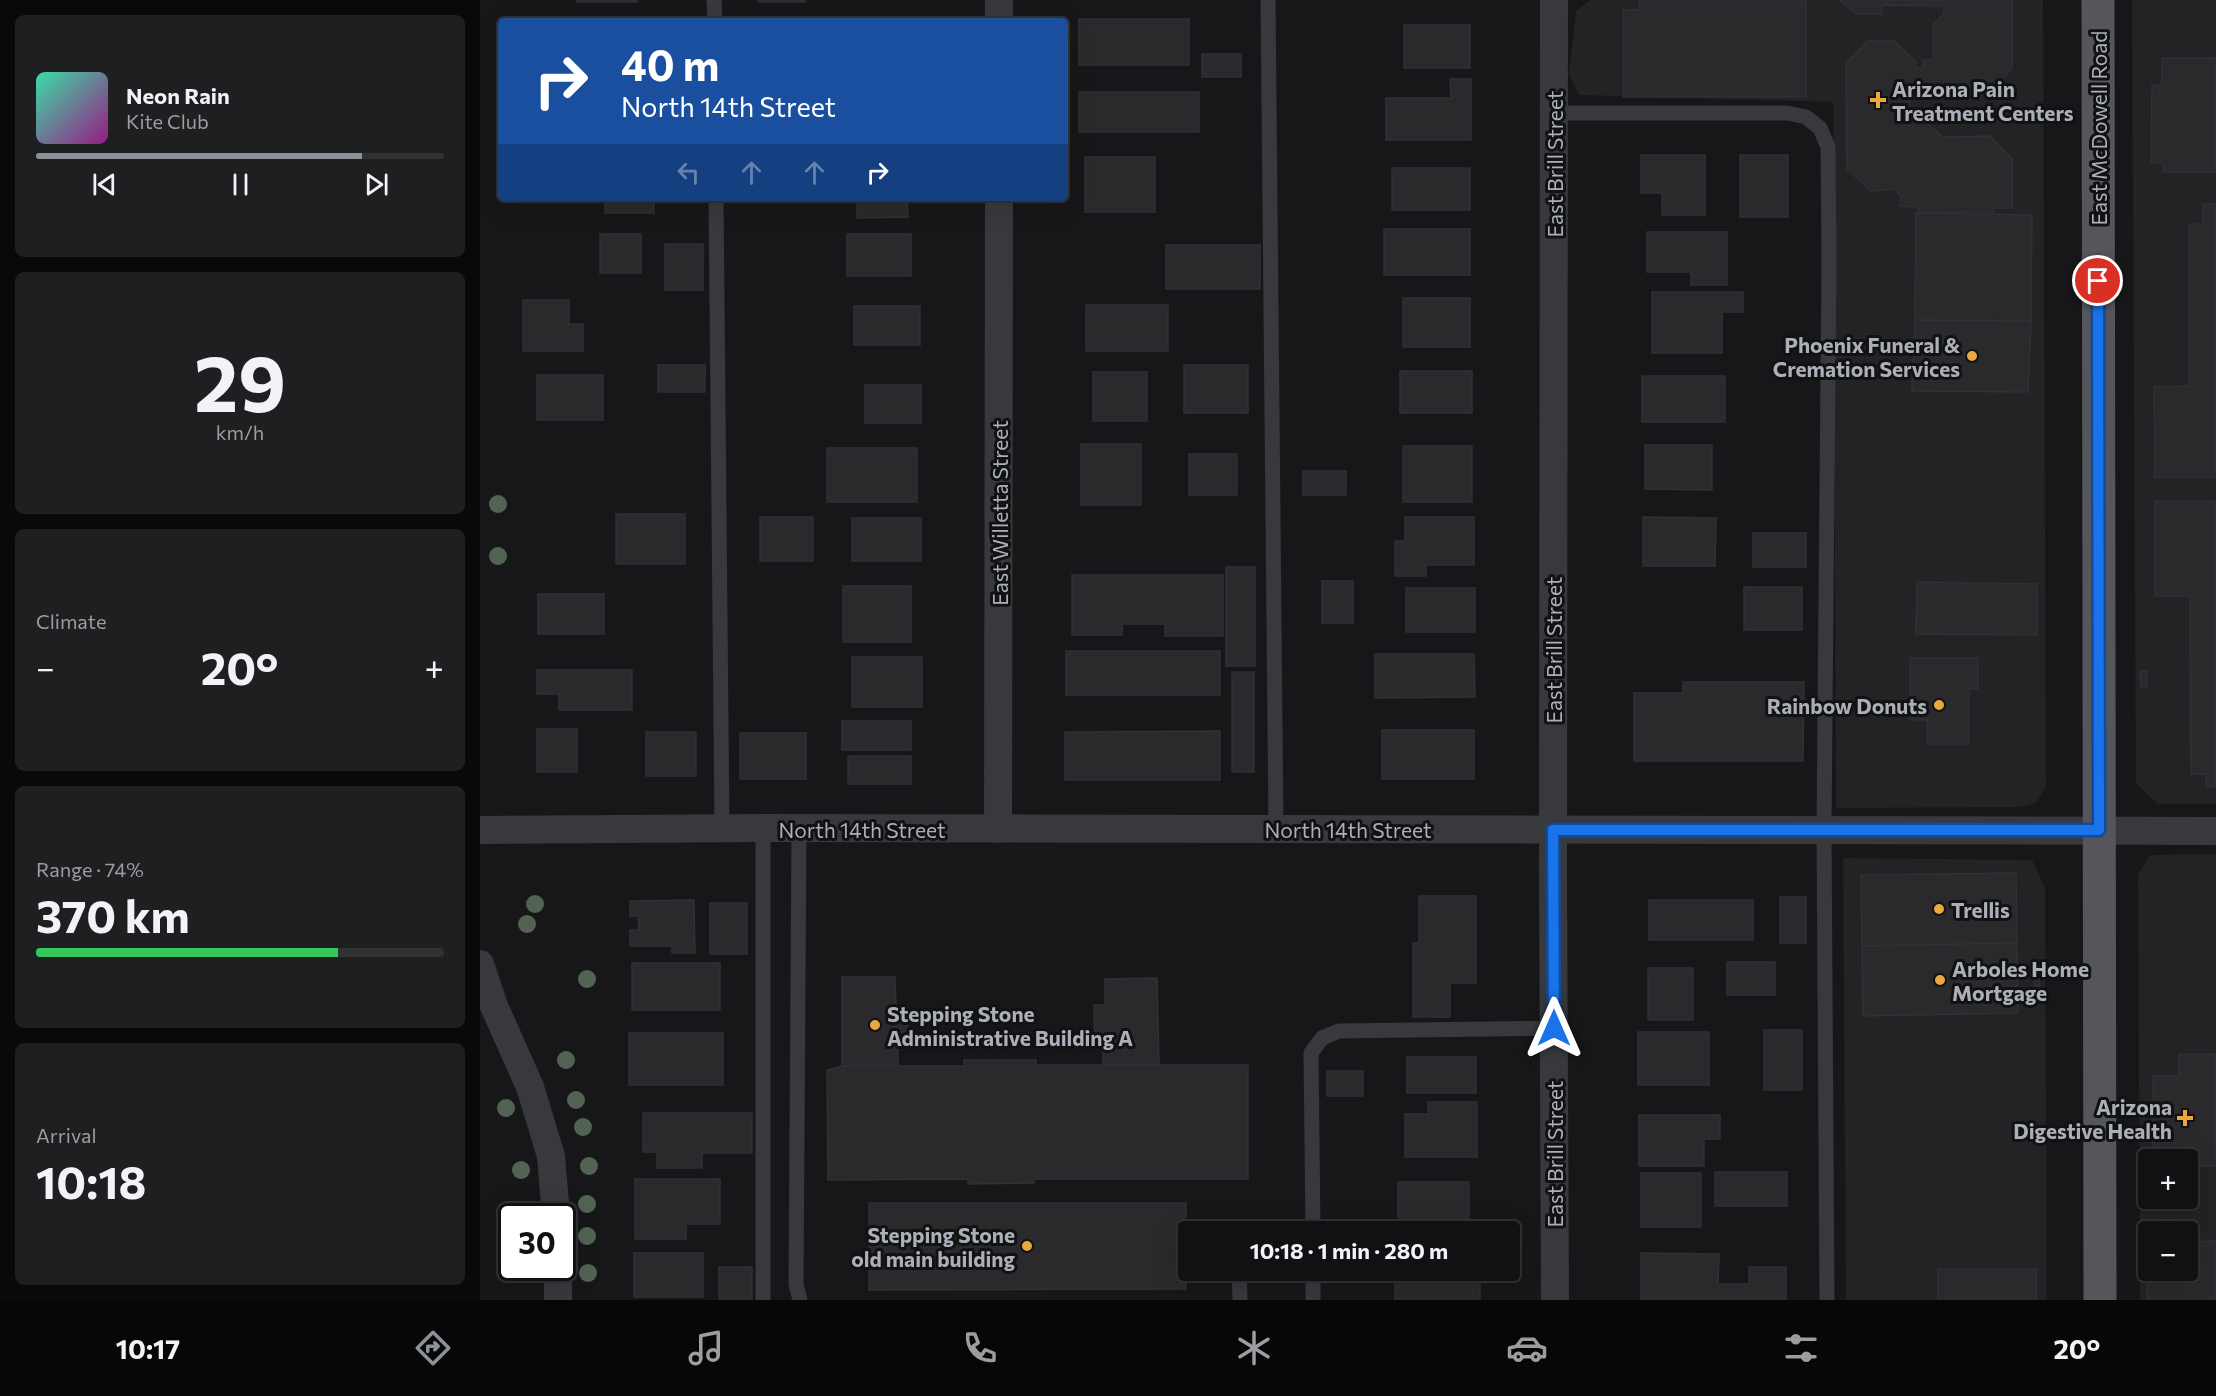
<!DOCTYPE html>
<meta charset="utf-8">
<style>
:root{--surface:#111113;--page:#1e1f21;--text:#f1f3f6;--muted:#9c9da0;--line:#303133;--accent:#8c9099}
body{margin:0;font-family:Commissioner,sans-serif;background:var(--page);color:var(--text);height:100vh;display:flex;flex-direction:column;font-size:22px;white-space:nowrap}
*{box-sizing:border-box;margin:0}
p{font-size:20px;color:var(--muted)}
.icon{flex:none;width:33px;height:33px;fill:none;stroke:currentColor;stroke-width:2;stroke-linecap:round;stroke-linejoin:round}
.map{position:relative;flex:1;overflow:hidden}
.drawer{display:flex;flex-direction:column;gap:15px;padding:15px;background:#09090a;width:480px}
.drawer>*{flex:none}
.guide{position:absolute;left:18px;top:18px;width:570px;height:183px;border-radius:6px;box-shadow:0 6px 24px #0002,0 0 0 2px var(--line);background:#1a4fa0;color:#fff;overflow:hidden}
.buttons{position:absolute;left:1658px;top:1149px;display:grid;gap:12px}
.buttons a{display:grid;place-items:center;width:60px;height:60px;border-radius:6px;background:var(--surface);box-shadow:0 6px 24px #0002,0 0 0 2px var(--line);font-size:30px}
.speed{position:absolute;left:18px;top:1203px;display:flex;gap:12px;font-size:30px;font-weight:700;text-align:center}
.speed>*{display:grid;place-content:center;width:78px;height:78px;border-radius:50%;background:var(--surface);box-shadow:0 6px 24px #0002,0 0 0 2px var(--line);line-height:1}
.speed .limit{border:3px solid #111;border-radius:9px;background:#fff;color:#111}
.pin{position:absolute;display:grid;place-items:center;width:51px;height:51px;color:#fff;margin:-26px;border:3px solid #fff;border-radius:50%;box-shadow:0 2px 6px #0007}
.me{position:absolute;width:66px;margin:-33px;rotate:0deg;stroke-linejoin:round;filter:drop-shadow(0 0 4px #0008)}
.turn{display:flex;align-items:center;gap:21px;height:126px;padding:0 24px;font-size:27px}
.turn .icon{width:78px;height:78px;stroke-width:2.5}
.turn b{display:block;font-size:42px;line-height:51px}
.lanes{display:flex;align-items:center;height:57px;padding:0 24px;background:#0003;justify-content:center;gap:30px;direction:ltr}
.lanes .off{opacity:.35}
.big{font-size:45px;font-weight:700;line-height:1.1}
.drawer .tile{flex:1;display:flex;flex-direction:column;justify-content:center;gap:9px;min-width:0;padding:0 21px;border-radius:9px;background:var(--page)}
.drawer .dial{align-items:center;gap:0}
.dial b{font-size:78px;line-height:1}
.song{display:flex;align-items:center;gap:18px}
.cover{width:72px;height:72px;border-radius:9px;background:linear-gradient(135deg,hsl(160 70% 55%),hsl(310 70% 35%))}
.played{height:6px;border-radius:3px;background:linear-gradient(90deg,var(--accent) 80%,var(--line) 80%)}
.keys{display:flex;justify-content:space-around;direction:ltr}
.heat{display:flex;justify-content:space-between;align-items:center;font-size:33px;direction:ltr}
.charge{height:9px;border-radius:4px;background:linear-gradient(90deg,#34c759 74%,var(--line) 0)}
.trip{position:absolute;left:698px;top:1221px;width:342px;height:60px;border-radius:6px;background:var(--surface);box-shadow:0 6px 24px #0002,0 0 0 2px var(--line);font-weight:700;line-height:60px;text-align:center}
.menu{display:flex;height:96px;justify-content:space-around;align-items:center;background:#070708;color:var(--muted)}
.menu .icon{width:42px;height:42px}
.menu .active{color:var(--accent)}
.menu b{font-size:27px;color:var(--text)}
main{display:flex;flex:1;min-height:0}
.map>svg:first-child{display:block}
</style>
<main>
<section class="drawer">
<div class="tile">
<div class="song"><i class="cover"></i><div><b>Neon Rain</b><p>Kite Club</p></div></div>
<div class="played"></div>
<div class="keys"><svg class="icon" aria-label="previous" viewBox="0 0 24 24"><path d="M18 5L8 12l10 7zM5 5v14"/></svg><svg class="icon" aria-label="pause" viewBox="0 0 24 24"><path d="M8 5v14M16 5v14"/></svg><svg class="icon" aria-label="next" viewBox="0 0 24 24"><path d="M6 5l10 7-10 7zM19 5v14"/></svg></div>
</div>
<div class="tile dial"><b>29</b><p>km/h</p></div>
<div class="tile"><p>Climate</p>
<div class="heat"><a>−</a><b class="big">20°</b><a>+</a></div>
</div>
<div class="tile"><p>Range · 74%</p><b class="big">370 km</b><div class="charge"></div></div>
<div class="tile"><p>Arrival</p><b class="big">10:18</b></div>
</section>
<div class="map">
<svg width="1736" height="1300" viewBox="0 0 1736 1300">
<rect width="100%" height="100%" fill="#171719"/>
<g fill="#232326" fill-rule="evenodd">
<path d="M 1110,0 L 1563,0 L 1566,788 L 1556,803 L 1540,807 L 1356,808 L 1353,102 L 1099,95 L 1089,74 L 1096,11 Z"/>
<path d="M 1652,0 L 1736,0 L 1736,804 L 1677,804 L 1656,783 Z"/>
<path d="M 1736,854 L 1736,1300 L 1660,1300 L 1658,874 L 1670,855 ZM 1668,1160 L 1707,1160 L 1707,1198 L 1668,1198 ZM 1668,1232 L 1707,1232 L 1707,1270 L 1668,1270 Z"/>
<path d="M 1363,858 L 1552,860 L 1565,888 L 1567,1300 L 1366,1300 Z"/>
</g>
<g fill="#2a2a2d" stroke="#313135" stroke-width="1.5">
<rect x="97" y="0" width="60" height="2"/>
<rect x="279" y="0" width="46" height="2"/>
<path d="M 1159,0 L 1326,0 L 1326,97 L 1143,97 L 1143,10 L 1159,10 Z"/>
<path d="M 1359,0 L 1532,0 L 1532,68 L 1513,89 L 1430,91 L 1430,109 L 1463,137 L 1510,136 L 1532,159 L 1532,208 L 1513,208 L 1513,212 L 1440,212 L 1436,207 L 1420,206 L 1421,196 L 1414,189 L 1391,191 L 1367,169 L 1366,63 L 1388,41 L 1414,41 L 1436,62 L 1436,68 L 1443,68 L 1443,60 L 1453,60 L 1453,25 L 1464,14 L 1464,6 L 1402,5 L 1402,14 L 1377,14 Z"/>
<rect x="147" y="18" width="58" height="3"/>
<rect x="599" y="19" width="110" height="46"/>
<rect x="924" y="25" width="66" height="43"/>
<rect x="722" y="54" width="39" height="23"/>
<path d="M 1682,58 L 1736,58 L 1736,172 L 1683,172 L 1683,163 L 1671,163 L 1672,85 L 1682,85 Z"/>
<path d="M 970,79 L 991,79 L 991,140 L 906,140 L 906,98 L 971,98 Z"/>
<rect x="599" y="92" width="120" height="40"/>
<path d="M 1161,155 L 1225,155 L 1225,215 L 1182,215 L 1182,193 L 1161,193 Z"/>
<rect x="1260" y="155" width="48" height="62"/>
<rect x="605" y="157" width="70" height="55"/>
<rect x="912" y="168" width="78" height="42"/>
<rect x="125" y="198" width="49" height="15"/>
<path d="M 377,198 L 427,198 L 428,217 L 377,218 Z"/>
<path d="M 1723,204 L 1736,204 L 1736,477 L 1675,477 L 1674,387 L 1709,386 L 1709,224 L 1723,224 Z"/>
<path d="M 1436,213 L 1552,215 L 1551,321 L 1435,320 Z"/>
<rect x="904" y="229" width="86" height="46"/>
<path d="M 1167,232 L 1247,232 L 1247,285 L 1211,285 L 1211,272 L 1167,272 Z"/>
<rect x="120" y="234" width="41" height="39"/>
<rect x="367" y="234" width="64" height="42"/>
<rect x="185" y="244" width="38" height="46"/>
<rect x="686" y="245" width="94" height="44"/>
<path d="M 1172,292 L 1263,292 L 1263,312 L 1242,312 L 1242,353 L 1172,353 Z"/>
<rect x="923" y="298" width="67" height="49"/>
<path d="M 43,300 L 89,300 L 89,324 L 103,324 L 103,351 L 43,351 Z"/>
<rect x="606" y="305" width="82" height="46"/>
<rect x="374" y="306" width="66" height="39"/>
<path d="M 1435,320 L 1551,321 L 1548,392 L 1432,391 Z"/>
<rect x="178" y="365" width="47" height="27"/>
<rect x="704" y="365" width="64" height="48"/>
<rect x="920" y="371" width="72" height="42"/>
<rect x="613" y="372" width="54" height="49"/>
<rect x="57" y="375" width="66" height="45"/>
<rect x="1162" y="376" width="83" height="46"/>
<rect x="385" y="385" width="56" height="38"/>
<rect x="601" y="444" width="60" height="61"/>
<path d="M 1165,445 L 1232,445 L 1232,490 L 1165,489 Z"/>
<rect x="923" y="446" width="69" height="56"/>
<rect x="347" y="448" width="90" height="54"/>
<rect x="709" y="454" width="48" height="41"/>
<rect x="823" y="471" width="43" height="24"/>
<path d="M 1675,501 L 1736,501 L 1736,787 L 1726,787 L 1726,774 L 1711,774 L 1710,596 L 1675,596 Z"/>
<rect x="136" y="514" width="69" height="50"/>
<rect x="280" y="517" width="53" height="44"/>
<path d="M 925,517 L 994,517 L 994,565 L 946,565 L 946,576 L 915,576 L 915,541 L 925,541 Z"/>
<path d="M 1163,517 L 1236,518 L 1235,566 L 1163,566 Z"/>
<rect x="372" y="518" width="69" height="43"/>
<rect x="1273" y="533" width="53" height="34"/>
<rect x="746" y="567" width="29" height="99"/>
<path d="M 592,575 L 743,575 L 743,636 L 685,636 L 685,624 L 642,624 L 642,635 L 592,635 Z"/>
<rect x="842" y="581" width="31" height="42"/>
<path d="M 1437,582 L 1557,584 L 1557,635 L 1436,634 Z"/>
<rect x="363" y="586" width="68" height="56"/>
<rect x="1264" y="587" width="58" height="43"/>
<rect x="926" y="588" width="69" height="44"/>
<rect x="58" y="594" width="66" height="40"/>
<rect x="586" y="651" width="154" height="44"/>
<path d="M 895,654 L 994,654 L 995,697 L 895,698 Z"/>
<rect x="372" y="657" width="70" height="50"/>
<path d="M 1430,658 L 1498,658 L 1498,689 L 1489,689 L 1489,744 L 1447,744 L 1447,720 L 1430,720 Z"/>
<path d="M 57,670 L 152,670 L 152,710 L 79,710 L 79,694 L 57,694 Z"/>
<path d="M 1660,671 L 1667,671 L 1667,687 L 1661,688 Z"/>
<rect x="752" y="672" width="22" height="100"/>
<path d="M 1203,682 L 1324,682 L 1323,761 L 1154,761 L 1154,693 L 1203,693 Z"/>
<rect x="362" y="721" width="69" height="29"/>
<rect x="57" y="729" width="40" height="43"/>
<rect x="902" y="730" width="92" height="49"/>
<path d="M 740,731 L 740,780 L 585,780 L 585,732 Z"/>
<rect x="166" y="732" width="50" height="44"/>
<rect x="260" y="733" width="66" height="46"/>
<rect x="368" y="756" width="63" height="28"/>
<path d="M 1536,873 L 1537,943 L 1382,946 L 1381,875 Z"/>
<path d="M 939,896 L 996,896 L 996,983 L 970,983 L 970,1017 L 933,1017 L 933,943 L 939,943 Z"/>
<rect x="1300" y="897" width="26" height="46"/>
<path d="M 214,900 L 215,953 L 192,953 L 192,946 L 150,946 L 150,930 L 159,930 L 158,916 L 150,916 L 150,901 Z"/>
<rect x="1169" y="900" width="104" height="40"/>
<rect x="230" y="903" width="37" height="51"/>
<path d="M 1537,943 L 1538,1013 L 1383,1016 L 1382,946 Z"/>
<rect x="1247" y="962" width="48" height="33"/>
<rect x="152" y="963" width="88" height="47"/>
<rect x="1168" y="968" width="45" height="52"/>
<rect x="1555" y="972" width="4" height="17"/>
<path d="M 362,977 L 415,977 L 416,1006 L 427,1006 L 428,1043 L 418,1043 L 418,1066 L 362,1066 Z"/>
<path d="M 677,978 L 679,1065 L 623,1065 L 623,1044 L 615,1044 L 614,1005 L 625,1005 L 625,979 Z"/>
<rect x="1284" y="1030" width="38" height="60"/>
<rect x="1158" y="1032" width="71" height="53"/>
<rect x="149" y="1033" width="94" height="52"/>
<path d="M 1699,1054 L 1736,1054 L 1736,1166 L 1707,1166 L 1707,1160 L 1673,1160 L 1673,1076 L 1699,1076 Z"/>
<rect x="927" y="1057" width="69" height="36"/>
<path d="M 484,1060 L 556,1060 L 556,1065 L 768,1065 L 768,1179 L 554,1179 L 554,1183 L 488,1184 L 488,1179 L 348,1180 L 347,1070 L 362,1066 L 484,1066 Z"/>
<rect x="847" y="1071" width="36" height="25"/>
<path d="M 948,1102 L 997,1102 L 997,1157 L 925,1157 L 925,1114 L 948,1114 Z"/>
<path d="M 163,1113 L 272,1113 L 272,1153 L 222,1153 L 222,1168 L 177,1168 L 177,1152 L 163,1152 Z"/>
<path d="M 1159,1115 L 1240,1115 L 1240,1139 L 1224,1139 L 1224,1166 L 1159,1166 Z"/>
<rect x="1235" y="1172" width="72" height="34"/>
<rect x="1161" y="1173" width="60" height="54"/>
<path d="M 155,1179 L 240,1179 L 240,1224 L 206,1224 L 206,1239 L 155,1239 Z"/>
<rect x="918" y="1182" width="71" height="40"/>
<path d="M 389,1203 L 706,1203 L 706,1289 L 389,1290 Z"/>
<path d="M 1736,1241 L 1736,1300 L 1667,1300 L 1667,1242 L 1668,1270 L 1707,1270 L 1707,1242 Z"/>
<rect x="154" y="1253" width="69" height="44"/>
<path d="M 1161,1253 L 1239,1254 L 1238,1284 L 1269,1284 L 1269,1267 L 1306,1267 L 1306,1300 L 1161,1300 Z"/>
<rect x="239" y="1267" width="33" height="33"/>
<rect x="1458" y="1269" width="98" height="31"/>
<rect x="915" y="1270" width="85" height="30"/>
</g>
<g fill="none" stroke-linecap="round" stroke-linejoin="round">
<g stroke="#38393d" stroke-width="15">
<path d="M 234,0 L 235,21"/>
<path d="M 788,0 L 796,829"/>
<path d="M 1074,113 L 1307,113 L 1326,117 L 1340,128 L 1348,147 L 1349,260 L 1344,830 L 1347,1300"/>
<path d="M 236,198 L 242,828"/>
<path d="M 283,828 L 283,1300"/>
<path d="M 319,829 L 316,1284 L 320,1300"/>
<path d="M 833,1232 L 831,1053 L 842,1038 L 859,1031 L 1074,1028"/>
<path d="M 759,1270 L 760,1300"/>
<path d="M 833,1270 L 833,1300"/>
</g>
<g stroke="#38393d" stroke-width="28">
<path d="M 1074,0 L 1073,870 L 1075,1300"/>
<path d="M 519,21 L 519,0"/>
<path d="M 518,829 L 519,198"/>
<path d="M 0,830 L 283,828 L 1736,831"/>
<path d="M 0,964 L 14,1006 L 50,1087 L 71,1156 L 76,1216"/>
<path d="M 78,1268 L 78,1300"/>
</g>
<path stroke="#54565c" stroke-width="33" d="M 1618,0 L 1620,1300"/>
</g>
<g fill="#526353">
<circle cx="18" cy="504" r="9"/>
<circle cx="18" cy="556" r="9"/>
<circle cx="55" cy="904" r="9"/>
<circle cx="47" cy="924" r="9"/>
<circle cx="107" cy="979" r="9"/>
<circle cx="86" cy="1060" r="9"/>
<circle cx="96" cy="1100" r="9"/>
<circle cx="26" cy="1108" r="9"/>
<circle cx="103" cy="1127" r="9"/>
<circle cx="109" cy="1166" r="9"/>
<circle cx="41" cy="1170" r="9"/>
<circle cx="107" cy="1204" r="9"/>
<circle cx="107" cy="1236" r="9"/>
<circle cx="108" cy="1273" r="9"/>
</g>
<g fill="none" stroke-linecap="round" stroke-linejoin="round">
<g stroke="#114b97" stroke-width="15">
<path id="route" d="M 1074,1028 L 1073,830 L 1619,830 L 1618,281"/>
</g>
<use href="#route" stroke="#1a73e8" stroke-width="10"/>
</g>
<g fill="#e8aa3f" stroke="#121214" stroke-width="2">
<path d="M1395 91h6v6h6v6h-6v6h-6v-6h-6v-6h6z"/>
<circle cx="1492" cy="356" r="6"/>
<circle cx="1459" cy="705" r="6"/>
<circle cx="1459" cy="909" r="6"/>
<circle cx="1460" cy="980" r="6"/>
<circle cx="395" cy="1025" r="6"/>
<path d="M1702 1109h6v6h6v6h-6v6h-6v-6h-6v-6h6z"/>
<circle cx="547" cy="1246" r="6"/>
</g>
<g text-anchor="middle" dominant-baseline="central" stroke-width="6" stroke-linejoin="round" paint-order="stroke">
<g font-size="21" font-weight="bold" fill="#aaafb8" stroke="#121214" text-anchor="start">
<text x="1412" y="88">Arizona Pain<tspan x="1412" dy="24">Treatment Centers</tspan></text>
<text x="1480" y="344" text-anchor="end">Phoenix Funeral &amp;<tspan x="1480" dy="24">Cremation Services</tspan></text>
<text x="1447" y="705" text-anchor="end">Rainbow Donuts</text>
<text x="1471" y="909">Trellis</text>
<text x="1472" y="968">Arboles Home<tspan x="1472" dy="24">Mortgage</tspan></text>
<text x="407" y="1013">Stepping Stone<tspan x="407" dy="24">Administrative Building A</tspan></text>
<text x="1692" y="1106" text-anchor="end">Arizona<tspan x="1692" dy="24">Digestive Health</tspan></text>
<text x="535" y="1234" text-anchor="end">Stepping Stone<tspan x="535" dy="24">old main building</tspan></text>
</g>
<g font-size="21" fill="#aaafb8" stroke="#121214">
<text transform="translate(1618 128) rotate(-90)">East McDowell Road</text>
<text transform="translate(1074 164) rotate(-90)">East Brill Street</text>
<text transform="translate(519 513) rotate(-90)">East Willetta Street</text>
<text transform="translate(1073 650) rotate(-90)">East Brill Street</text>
<text x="382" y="829">North 14th Street</text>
<text x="868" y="829">North 14th Street</text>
<text transform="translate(1074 1154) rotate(-90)">East Brill Street</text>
</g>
</g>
</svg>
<div class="buttons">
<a>+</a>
<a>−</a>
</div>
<div class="speed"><div class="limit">30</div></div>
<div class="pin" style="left:1618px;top:281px;background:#d93025"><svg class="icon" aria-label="arrive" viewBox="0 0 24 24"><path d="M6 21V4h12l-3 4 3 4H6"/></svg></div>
<svg class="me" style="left:1074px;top:1028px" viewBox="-20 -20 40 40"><path d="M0-17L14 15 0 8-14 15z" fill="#1a73e8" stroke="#fff" stroke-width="4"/></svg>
<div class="trip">10:18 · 1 min · 280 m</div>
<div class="guide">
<div class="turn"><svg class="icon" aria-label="right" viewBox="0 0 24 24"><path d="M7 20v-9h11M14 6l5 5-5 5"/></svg><div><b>40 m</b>North 14th Street</div></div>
<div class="lanes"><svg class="icon off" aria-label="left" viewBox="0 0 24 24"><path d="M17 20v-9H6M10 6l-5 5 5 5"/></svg><svg class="icon off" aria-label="ahead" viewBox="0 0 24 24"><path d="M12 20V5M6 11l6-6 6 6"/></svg><svg class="icon off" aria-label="ahead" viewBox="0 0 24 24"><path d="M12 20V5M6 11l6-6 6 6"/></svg><svg class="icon" aria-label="right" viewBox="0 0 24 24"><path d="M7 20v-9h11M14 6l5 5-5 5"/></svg></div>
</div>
</div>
</main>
<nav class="menu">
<b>10:17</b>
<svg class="icon active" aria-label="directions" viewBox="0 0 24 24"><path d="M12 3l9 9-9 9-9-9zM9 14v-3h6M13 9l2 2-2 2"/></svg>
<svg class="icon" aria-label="music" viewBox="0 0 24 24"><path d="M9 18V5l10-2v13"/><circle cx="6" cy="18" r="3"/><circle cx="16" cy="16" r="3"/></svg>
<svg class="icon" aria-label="phone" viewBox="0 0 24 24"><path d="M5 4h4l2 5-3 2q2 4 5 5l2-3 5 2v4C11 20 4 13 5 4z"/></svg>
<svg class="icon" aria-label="climate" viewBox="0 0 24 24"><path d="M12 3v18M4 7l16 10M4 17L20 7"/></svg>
<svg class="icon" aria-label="car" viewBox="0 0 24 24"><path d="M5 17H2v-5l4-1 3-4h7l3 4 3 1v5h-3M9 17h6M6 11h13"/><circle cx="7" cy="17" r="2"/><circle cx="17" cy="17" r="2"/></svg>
<svg class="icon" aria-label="filters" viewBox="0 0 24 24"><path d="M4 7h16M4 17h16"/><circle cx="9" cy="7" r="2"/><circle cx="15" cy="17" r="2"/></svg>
<b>20°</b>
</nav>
